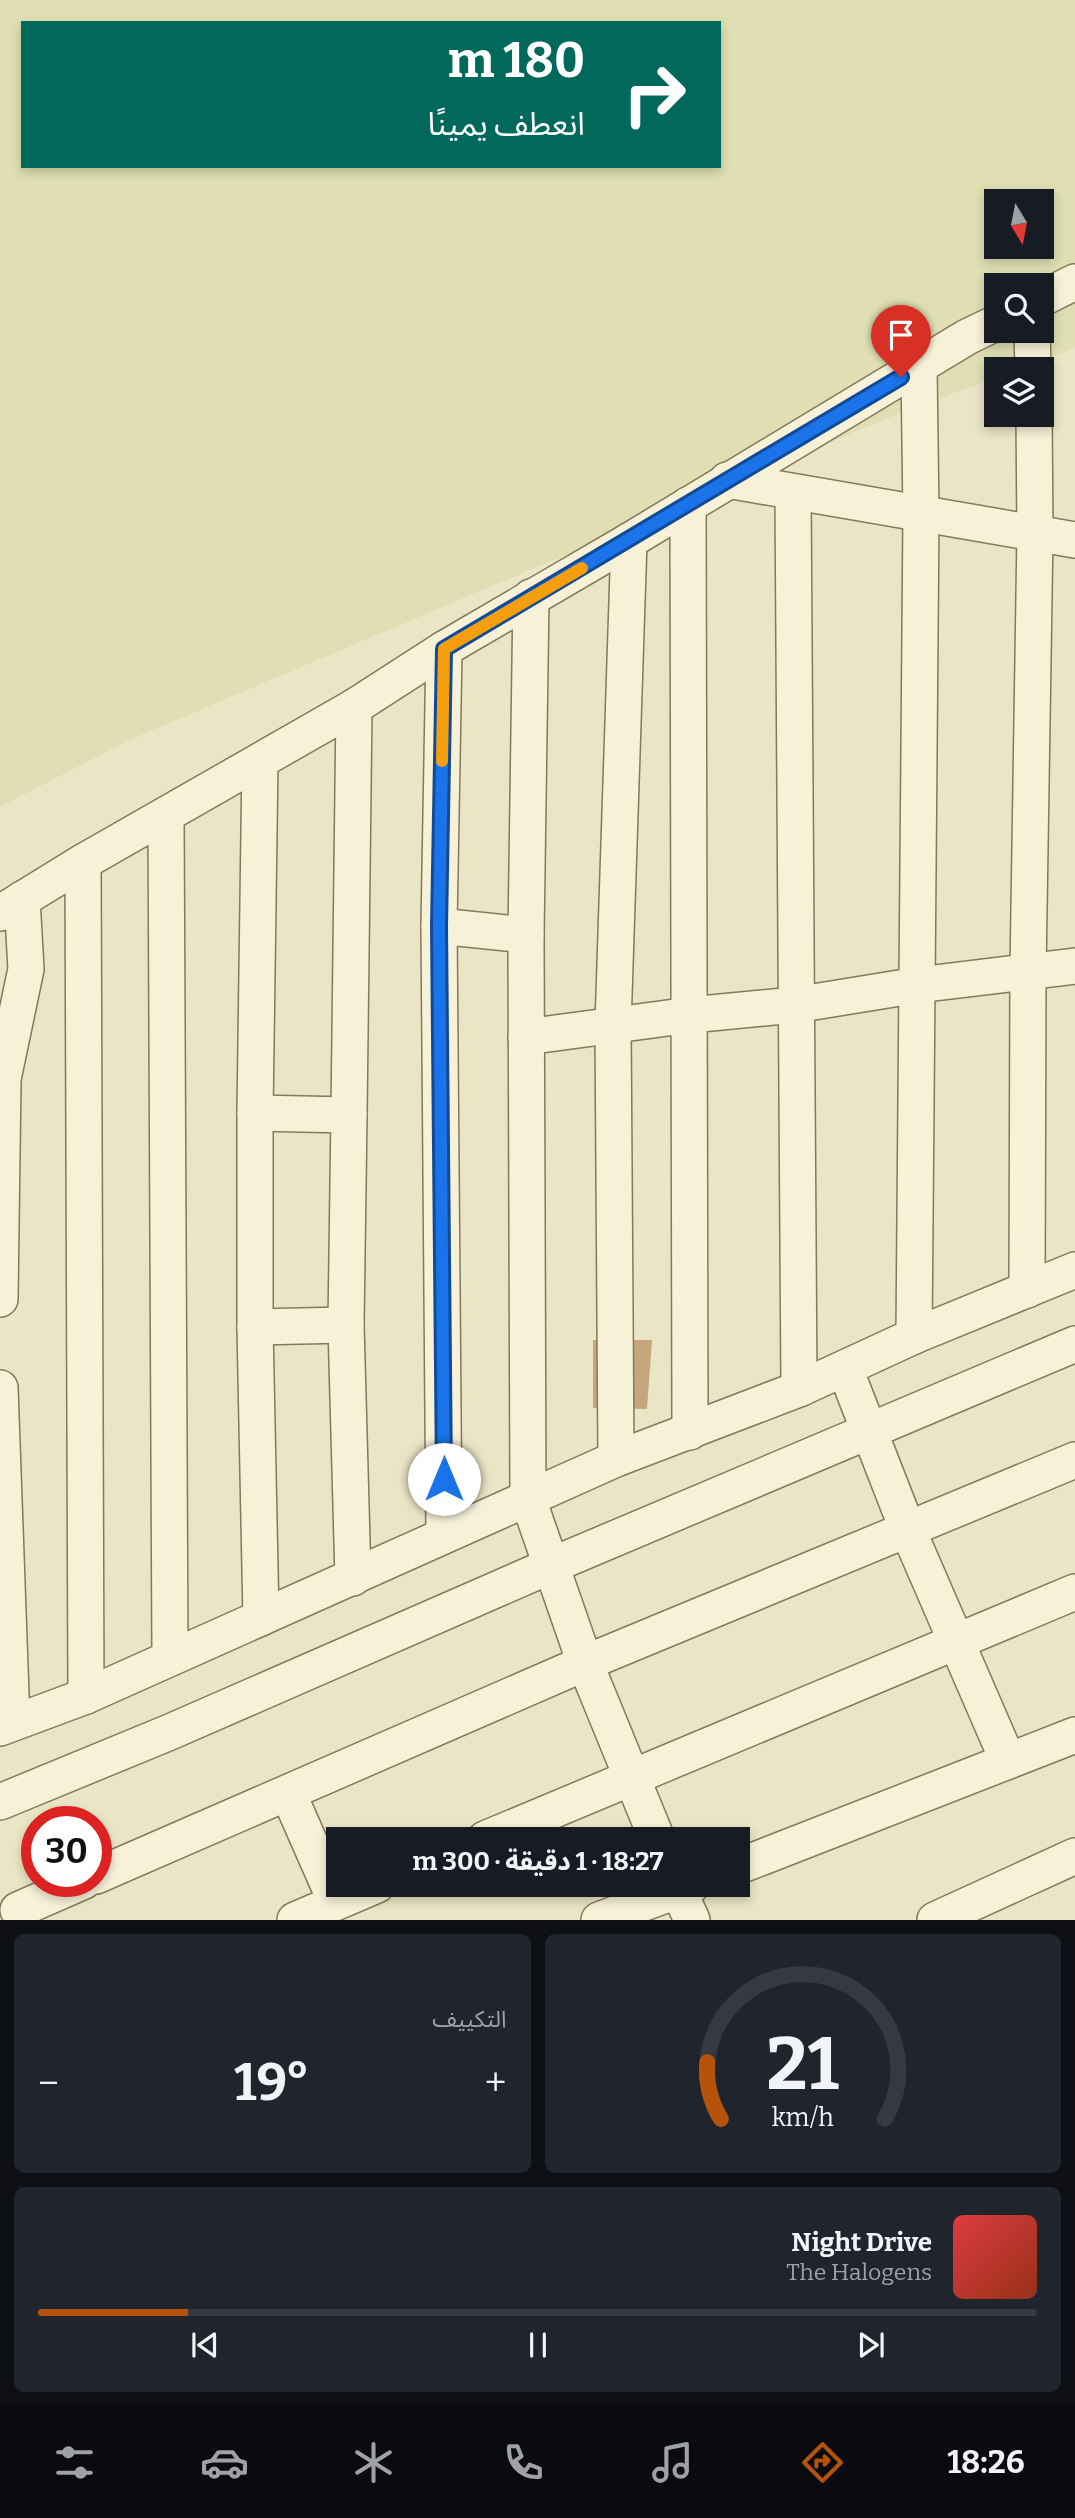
<!DOCTYPE html>
<html lang="ar">
<meta charset="utf-8">
<style>
:root{--surface:#171b24;--page:#20242c;--text:#f1f3f6;--muted:#9ea1a6;--line:#363941;--accent:#b45309}
body{margin:0;font-family:Bitter,"Noto Sans Arabic",serif;background:var(--page);color:var(--text);direction:rtl;height:100vh;display:flex;flex-direction:column;font-size:26px;white-space:nowrap}
*{box-sizing:border-box;margin:0}
p{font-size:23px;color:var(--muted)}
.icon{flex:none;width:38px;height:38px;fill:none;stroke:currentColor;stroke-width:2;stroke-linecap:round;stroke-linejoin:round}
.map{position:relative;height:1920px;overflow:hidden;direction:ltr}
.drawer{display:flex;flex-direction:column;gap:14px;padding:14px;background:#0d0f14;flex:1}
.drawer>*{flex:none}
.guide{position:absolute;left:21px;top:21px;width:700px;height:147px;border-radius:0px;box-shadow:0 4px 10px #0003;direction:rtl;background:#00695c;color:#fff;overflow:hidden}
.needle{width:46px;rotate:170deg}
.tools{position:absolute;left:984px;top:189px;display:grid;gap:14px}
.tools a{display:grid;place-items:center;width:70px;height:70px;border-radius:0px;background:var(--surface);box-shadow:0 4px 10px #0003;font-size:35px}
.speed{position:absolute;left:21px;top:1806px;display:flex;gap:14px;font-size:35px;font-weight:700;text-align:center}
.speed>*{display:grid;place-content:center;width:91px;height:91px;border-radius:50%;background:var(--surface);box-shadow:0 4px 10px #0003;line-height:1}
.speed .limit{border:10px solid #d22;background:#fff;color:#111}
.pin{position:absolute;display:grid;place-items:center;width:60px;height:60px;color:#fff;margin:-72px -30px;border-radius:50% 50% 50% 0;rotate:-45deg;box-shadow:0 0 7px #0007}
.pin .icon{rotate:45deg}
.me{position:absolute;width:77px;margin:-38px;rotate:0deg;stroke-linejoin:round;filter:drop-shadow(0 0 5px #0008)}
.turn{display:flex;align-items:center;gap:24px;height:147px;padding:0 21px;font-size:32px}
.turn .icon{width:91px;height:91px;stroke-width:2.5}
.turn b{display:block;font-size:49px;line-height:60px}
.big{font-size:52px;font-weight:700;line-height:1.1}
.drawer .widget{flex:1;display:flex;flex-direction:column;justify-content:center;gap:10px;min-width:0;padding:0 24px;border-radius:10px;background:var(--page)}
.drawer .dial{align-items:center;gap:0}
.dial svg{height:182px;overflow:visible;fill:none;stroke:var(--line);stroke-width:7;stroke-linecap:round;text-anchor:middle}
.dial text{fill:var(--text);stroke:none}
.song{display:flex;align-items:center;gap:21px}
.cover{width:84px;height:84px;border-radius:10px;background:linear-gradient(135deg,hsl(0 70% 55%),hsl(10 70% 35%))}
.played{height:7px;border-radius:4px;background:linear-gradient(90deg,var(--accent) 15%,var(--line) 15%)}
.keys{display:flex;justify-content:space-around;direction:ltr}
.heat{display:flex;justify-content:space-between;align-items:center;font-size:38px;direction:ltr}
.drawer .tiles{flex:1;display:grid;gap:14px;grid-template-columns:1fr 1fr}
.widget:last-child{grid-column:span 2}
.trip{position:absolute;left:326px;top:1827px;width:424px;height:70px;border-radius:0px;background:var(--surface);box-shadow:0 4px 10px #0003;font-weight:700;line-height:70px;text-align:center;direction:rtl}
.dock{display:flex;height:112px;justify-content:space-around;align-items:center;background:#090b0e;color:var(--muted)}
.dock .icon{width:49px;height:49px}
.dock .current{color:var(--accent)}
.dock b{font-size:32px;color:var(--text)}
.map>svg:first-child{display:block}
</style>
<div class="map">
<svg width="1075" height="1920" viewBox="0 0 1075 1920">
<rect width="100%" height="100%" fill="#eae5c5"/>
<path fill="#dfdfb3" fill-rule="evenodd" d="M 0,0 L 1075,0 L 1075,348 L 1018,369 L 996,369 L 996,377 L 878,422 L 127,741 L 0,807 ZM 23,23 L 719,23 L 719,166 L 23,166 ZM 996,201 L 1041,201 L 1041,247 L 996,247 ZM 996,285 L 1041,285 L 1041,331 L 996,331 Z"/>
<path fill="#c5a77e" d="M 593,1340 L 652,1340 L 647,1409 L 593,1408 Z"/>
<g fill="none" stroke-linecap="round" stroke-linejoin="round">
<g stroke="#84785d" stroke-width="38">
<g id="minor">
<path d="M 1041,299 L 1075,282"/>
<path d="M 1032,331 L 1033,369"/>
<path d="M 727,480 L 1075,540"/>
<path d="M 793,493 L 799,1389"/>
<path d="M 688,505 L 690,1432"/>
<path d="M 444,649 L 439,926 L 526,935 L 528,1499 L 585,1663 L 657,1839"/>
<path d="M 260,761 L 255,1113 L 255,1327 L 261,1618"/>
<path d="M 166,815 L 170,1658"/>
<path d="M 83,862 L 86,1696"/>
<path d="M 0,913 L 83,862 L 354,707 L 444,649 L 629,541 L 967,337 L 996,323"/>
<path d="M 439,926 L 444,1534"/>
<path d="M 526,935 L 531,597"/>
<path d="M 526,1037 L 690,1015 L 795,1005 L 918,985 L 1075,966"/>
<path d="M 255,1113 L 349,1115 L 346,1325 L 353,1578"/>
<path d="M 349,1115 L 354,707"/>
<path d="M 1027,1290 L 1028,972 L 1035,533 L 1034,415"/>
<path d="M 0,1299 L 3,1079 L 26,969 L 22,899"/>
<path d="M 255,1327 L 346,1325"/>
<path d="M 914,1336 L 921,515 L 919,367"/>
<path d="M 845,1369 L 907,1528 L 1008,1761"/>
<path d="M 0,1388 L 12,1723"/>
<path d="M 616,1459 L 613,1025 L 629,541"/>
<path d="M 0,1728 L 86,1696 L 616,1459 L 799,1389 L 914,1336 L 1075,1270"/>
<path d="M 288,1793 L 336,1902"/>
<path d="M 0,1802 L 170,1732 L 550,1566 L 1075,1344"/>
<path d="M 485,1839 L 1075,1592"/>
<path d="M 737,1867 L 1075,1735"/>
<path d="M 96,1876 L 585,1663 L 1075,1460"/>
<path d="M 676,1885 L 692,1920"/>
<path d="M 18,1910 L 84,1881"/>
<path d="M 295,1920 L 377,1885"/>
<path d="M 599,1920 L 692,1885"/>
<path d="M 935,1920 L 1075,1856"/>
</g>
</g>
<use href="#minor" stroke="#f6f1d7" stroke-width="35"/>
</g>
<g fill="none" stroke-linecap="round" stroke-linejoin="round">
<g stroke="#114b97" stroke-width="18">
<path id="route" d="M 444,1479 L 439,926 L 444,649 L 901,377"/>
</g>
<use href="#route" stroke="#1a73e8" stroke-width="12"/>
<path stroke="#f59e0b" stroke-width="12" d="M 442,761 L 444,649 L 582,568"/>
</g>
</svg>
<div class="tools">
<a><svg class="needle" viewBox="-14 -14 28 28"><path d="M0-13l5 13h-10z" fill="#e53935"/><path d="M0 13l5-13h-10z" fill="#9ea1a6"/></svg></a>
<a><svg class="icon" aria-label="search" viewBox="0 0 24 24"><circle cx="10" cy="10" r="6"/><path d="M15 15l6 6"/></svg></a>
<a><svg class="icon" aria-label="layers" viewBox="0 0 24 24"><path d="M12 4l9 5-9 5-9-5zM3 14l9 5 9-5"/></svg></a>
</div>
<div class="speed"><div class="limit">30</div></div>
<div class="pin" style="left:901px;top:377px;background:#d93025"><svg class="icon" aria-label="arrive" viewBox="0 0 24 24"><path d="M6 21V4h12l-3 4 3 4H6"/></svg></div>
<svg class="me" style="left:444px;top:1479px" viewBox="-20 -20 40 40"><circle r="19" fill="#fff"/><path d="M0-13L10 11 0 6-10 11z" fill="#1a73e8"/></svg>
<div class="trip">18:27 · 1 دقيقة · 300 m</div>
<div class="guide">
<div class="turn"><svg class="icon" aria-label="right" viewBox="0 0 24 24"><path d="M7 20v-9h11M14 6l5 5-5 5"/></svg><div><b>180 m</b>انعطف يمينًا</div></div>
</div>
</div>
<section class="drawer">
<div class="tiles">
<div class="widget dial"><svg viewBox="0 0 100 80">
<path d="M14 69A42 42 0 1 1 86 69"/>
<path d="M14 69A42 42 0 0 1 8 44" stroke="#b45309"/>
<text x="50" y="56" font-size="32" font-weight="700">21</text>
<text x="50" y="72" font-size="11">km/h</text>
</svg></div>
<div class="widget"><p>التكييف</p>
<div class="heat"><a>−</a><b class="big">19°</b><a>+</a></div>
</div>
<div class="widget">
<div class="song"><i class="cover"></i><div><b>Night Drive</b><p>The Halogens</p></div></div>
<div class="played"></div>
<div class="keys"><svg class="icon" aria-label="previous" viewBox="0 0 24 24"><path d="M18 5L8 12l10 7zM5 5v14"/></svg><svg class="icon" aria-label="pause" viewBox="0 0 24 24"><path d="M8 5v14M16 5v14"/></svg><svg class="icon" aria-label="next" viewBox="0 0 24 24"><path d="M6 5l10 7-10 7zM19 5v14"/></svg></div>
</div>
</div>
</section>
<nav class="dock">
<b>18:26</b>
<svg class="icon current" aria-label="directions" viewBox="0 0 24 24"><path d="M12 3l9 9-9 9-9-9zM9 14v-3h6M13 9l2 2-2 2"/></svg>
<svg class="icon" aria-label="music" viewBox="0 0 24 24"><path d="M9 18V5l10-2v13"/><circle cx="6" cy="18" r="3"/><circle cx="16" cy="16" r="3"/></svg>
<svg class="icon" aria-label="phone" viewBox="0 0 24 24"><path d="M5 4h4l2 5-3 2q2 4 5 5l2-3 5 2v4C11 20 4 13 5 4z"/></svg>
<svg class="icon" aria-label="climate" viewBox="0 0 24 24"><path d="M12 3v18M4 7l16 10M4 17L20 7"/></svg>
<svg class="icon" aria-label="car" viewBox="0 0 24 24"><path d="M5 17H2v-5l4-1 3-4h7l3 4 3 1v5h-3M9 17h6M6 11h13"/><circle cx="7" cy="17" r="2"/><circle cx="17" cy="17" r="2"/></svg>
<svg class="icon" aria-label="filters" viewBox="0 0 24 24"><path d="M4 7h16M4 17h16"/><circle cx="9" cy="7" r="2"/><circle cx="15" cy="17" r="2"/></svg>
</nav>
